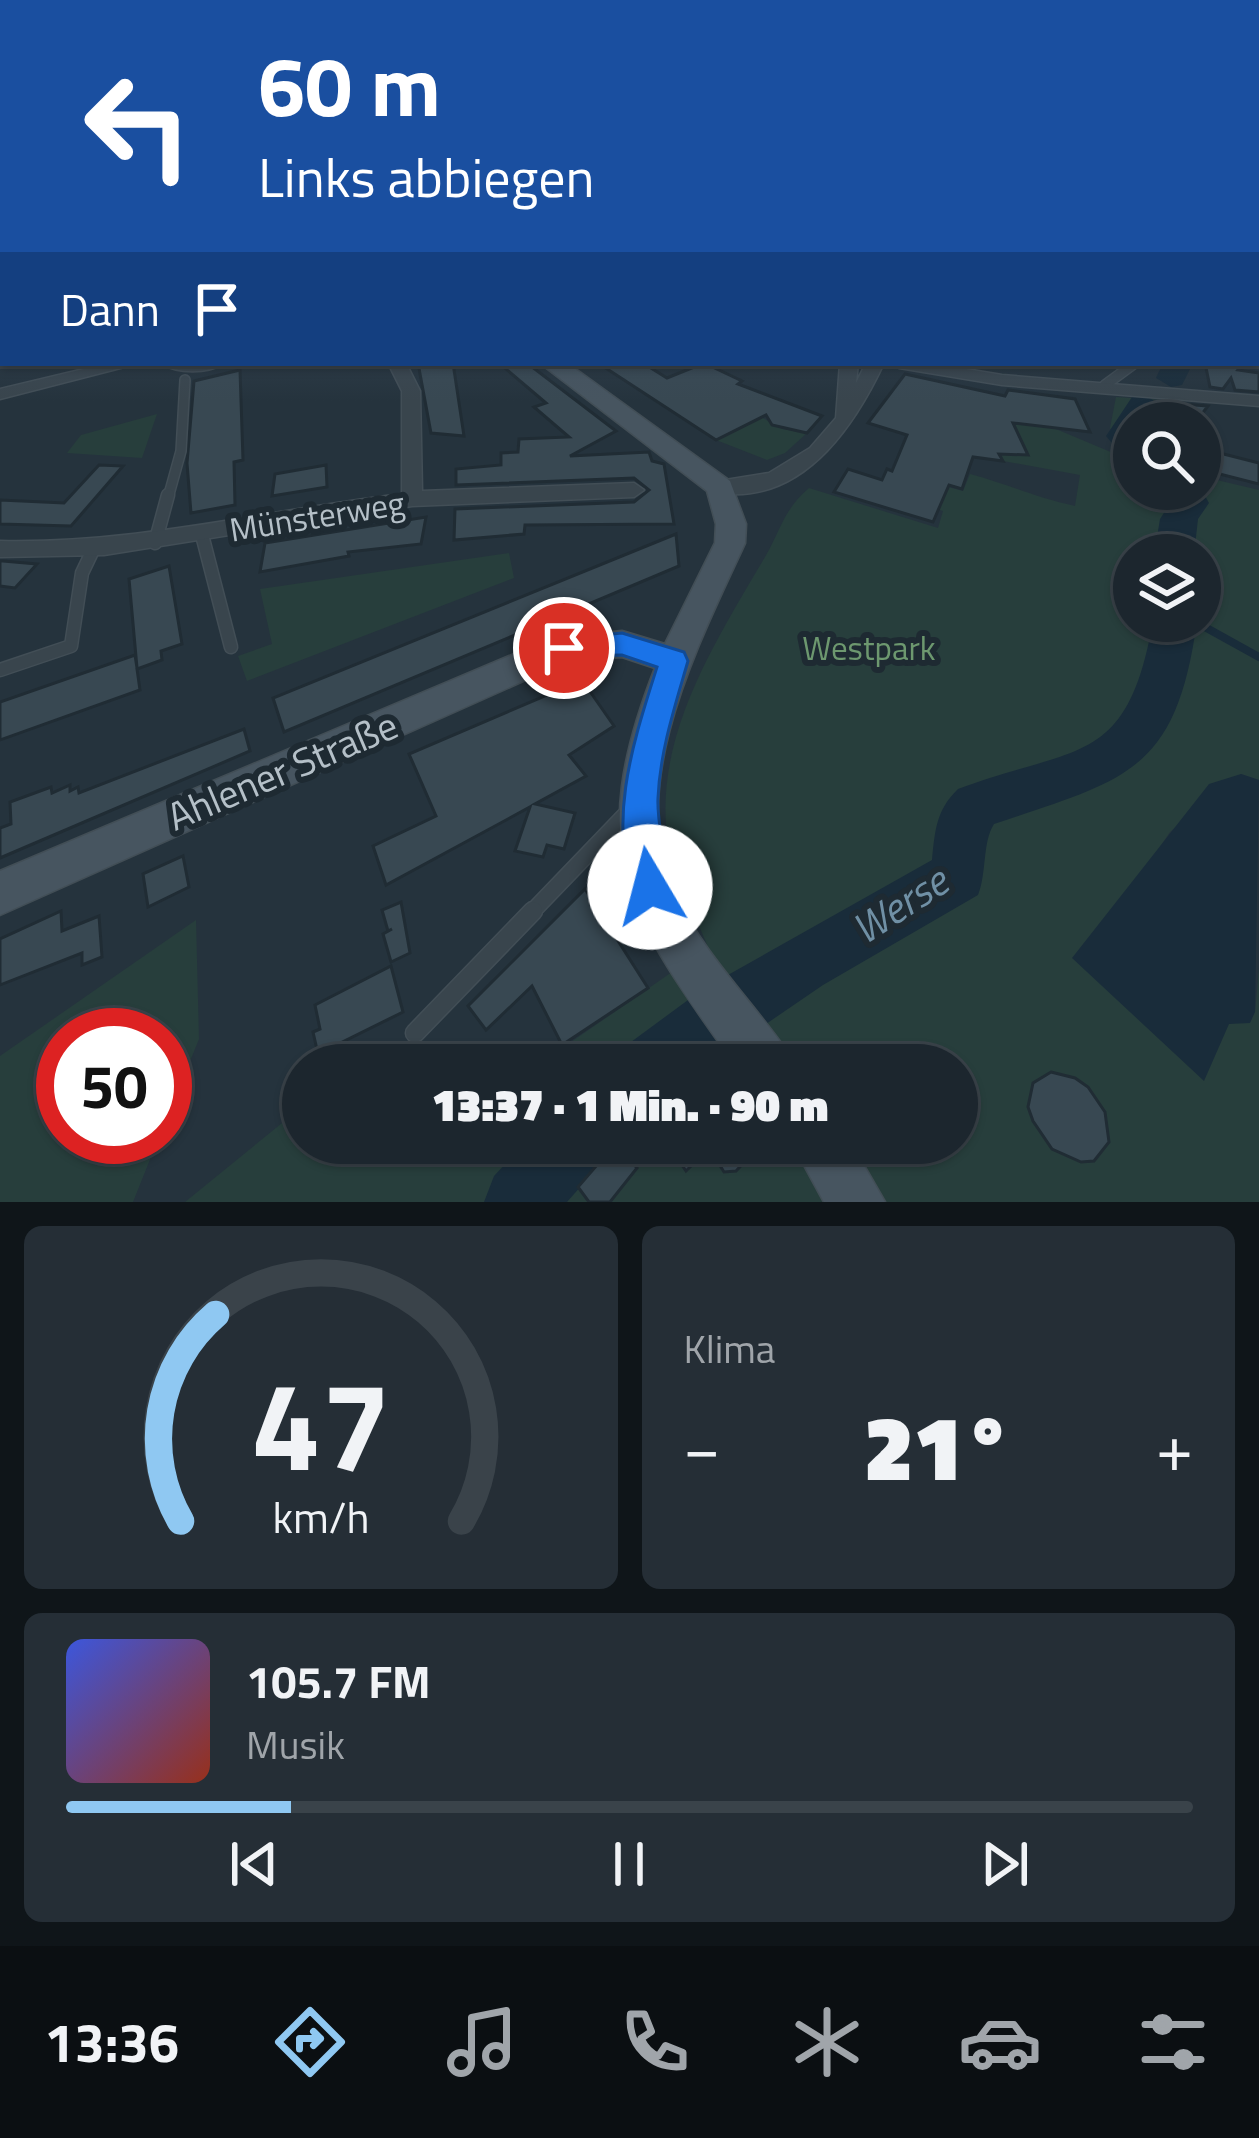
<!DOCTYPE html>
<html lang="de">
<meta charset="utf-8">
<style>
:root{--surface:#1c262e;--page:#252e36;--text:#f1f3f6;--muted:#a0a5aa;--line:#3a434a;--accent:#8fc8f2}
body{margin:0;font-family:"Titillium Web",sans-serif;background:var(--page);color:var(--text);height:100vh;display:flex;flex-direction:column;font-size:45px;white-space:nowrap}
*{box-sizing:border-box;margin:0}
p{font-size:39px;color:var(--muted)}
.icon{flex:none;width:66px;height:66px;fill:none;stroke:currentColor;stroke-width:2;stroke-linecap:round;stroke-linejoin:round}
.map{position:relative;height:1202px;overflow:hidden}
.side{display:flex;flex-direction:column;gap:24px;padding:24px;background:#0f1519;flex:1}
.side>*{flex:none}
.guide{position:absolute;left:0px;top:0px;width:1260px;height:366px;box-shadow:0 3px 9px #0004,0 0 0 3px var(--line);background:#1a4fa0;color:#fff;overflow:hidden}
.fabs{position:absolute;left:1113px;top:402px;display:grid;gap:24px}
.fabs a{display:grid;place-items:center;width:108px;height:108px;border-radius:50%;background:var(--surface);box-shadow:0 3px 9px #0004,0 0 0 3px var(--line);font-size:60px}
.speed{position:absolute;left:36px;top:1008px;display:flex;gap:24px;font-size:60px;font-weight:700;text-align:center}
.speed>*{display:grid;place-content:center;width:156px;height:156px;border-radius:50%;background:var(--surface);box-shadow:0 3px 9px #0004,0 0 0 3px var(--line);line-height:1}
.speed .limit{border:18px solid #d22;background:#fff;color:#111}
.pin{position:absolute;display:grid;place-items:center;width:102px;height:102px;color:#fff;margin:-51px;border:6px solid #fff;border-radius:50%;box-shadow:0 3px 12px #0007}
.me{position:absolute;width:132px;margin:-66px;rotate:352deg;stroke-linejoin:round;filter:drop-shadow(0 0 9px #0008)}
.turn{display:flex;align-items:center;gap:42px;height:252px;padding:0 60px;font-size:54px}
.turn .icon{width:156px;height:156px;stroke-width:2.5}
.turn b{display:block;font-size:84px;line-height:102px}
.then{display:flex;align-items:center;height:114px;padding:0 60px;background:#0003;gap:24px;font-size:45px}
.big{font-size:90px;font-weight:800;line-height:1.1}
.side .widget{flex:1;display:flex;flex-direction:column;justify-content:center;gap:18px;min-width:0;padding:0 42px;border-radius:18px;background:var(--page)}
.side .dial{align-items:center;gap:0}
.dial svg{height:312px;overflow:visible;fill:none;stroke:var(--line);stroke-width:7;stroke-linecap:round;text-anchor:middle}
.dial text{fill:var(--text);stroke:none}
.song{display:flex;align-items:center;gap:36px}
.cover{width:144px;height:144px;border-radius:18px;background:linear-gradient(135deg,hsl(230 70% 55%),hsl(10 70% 35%))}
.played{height:12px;border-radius:6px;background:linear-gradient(90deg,var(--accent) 20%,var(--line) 20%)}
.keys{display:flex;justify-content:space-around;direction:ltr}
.heat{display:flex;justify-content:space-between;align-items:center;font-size:66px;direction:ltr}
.side .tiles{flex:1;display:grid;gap:24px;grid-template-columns:1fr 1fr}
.widget:last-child{grid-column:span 2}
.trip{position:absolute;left:282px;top:1044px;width:696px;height:120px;border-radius:60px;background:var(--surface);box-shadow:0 3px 9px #0004,0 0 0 3px var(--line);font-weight:800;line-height:120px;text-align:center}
.tab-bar{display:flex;height:192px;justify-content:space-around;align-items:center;background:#0b0f12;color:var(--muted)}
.tab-bar .icon{width:84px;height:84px}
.tab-bar .on{color:var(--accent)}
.tab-bar b{font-size:54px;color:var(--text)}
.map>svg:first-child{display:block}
</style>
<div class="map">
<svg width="1259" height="1202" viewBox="0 0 1259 1202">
<rect width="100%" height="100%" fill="#25333d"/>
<g fill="#273e3c" fill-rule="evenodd">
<path d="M 998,394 L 1030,396 L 1044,424 L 1125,458 L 1110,428 L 1116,397 L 1161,400 L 1140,423 L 1134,423 L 1134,489 L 1200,489 L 1200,476 L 1259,490 L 1259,780 L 1241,774 L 1170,832 L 1141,875 L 1229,1023 L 1255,1012 L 1259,968 L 1259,1202 L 185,1202 L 303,1106 L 303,1143 L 396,1143 L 404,1160 L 428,1143 L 957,1143 L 957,1065 L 538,1065 L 708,947 C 695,914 674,877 668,842 C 652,739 715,642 765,557 C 782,528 782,512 809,488 L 938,528 L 943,511 L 925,505 L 941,485 L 963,491 L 970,474 C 1008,484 1036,498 1075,506 L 1080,475 L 1003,461 L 999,454 L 1027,454 ZM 1134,555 L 1200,555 L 1200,621 L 1134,621 Z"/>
<path d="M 157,414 L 142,458 L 67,453 L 81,435 Z"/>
<path d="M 761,417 L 782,429 L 807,433 L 785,453 L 767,460 L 716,440 Z"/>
<path d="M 509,553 L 514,578 L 247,681 L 238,656 L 272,644 L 260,589 Z"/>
<path d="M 196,920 L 199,1039 L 165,1123 L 165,1035 L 63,1035 L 63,1137 L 159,1137 L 133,1202 L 0,1202 L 0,1056 Z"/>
</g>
<path fill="#192c3a" d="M 1241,774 L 1259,780 L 1255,1012 L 1250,1023 L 1229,1024 L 1204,1081 L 1072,958 L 1209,784 Z"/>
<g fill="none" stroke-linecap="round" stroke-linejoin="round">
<path stroke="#192c3a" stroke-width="8" d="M 1194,621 L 1259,657"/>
<g fill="#192c3a" fill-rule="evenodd">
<path d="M 1258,233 L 1259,249 L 1257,249 L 1257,233 Z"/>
<path d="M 1163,363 L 1193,363 L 1182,385 L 1171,387 L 1156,378 Z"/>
<path d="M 1143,394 L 1159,404 L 1148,423 L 1134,423 L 1134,458 L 1122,455 L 1106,436 L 1132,397 Z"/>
<path d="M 1165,489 L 1200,487 L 1209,503 L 1198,519 L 1194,555 L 1154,555 L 1160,519 L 1171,502 Z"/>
<path d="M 1153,621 L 1197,621 C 1176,773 1127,779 994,824 C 982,843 987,873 978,895 L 823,985 L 706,1065 L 621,1065 L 631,1042 L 703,989 L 932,860 C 935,831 936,810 958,789 C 1078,744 1127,768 1153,621 Z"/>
<path d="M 525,1143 L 607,1143 L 597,1168 L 567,1202 L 484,1202 L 494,1176 Z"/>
</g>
</g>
<g fill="#384852" stroke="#202c34" stroke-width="3">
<path d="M 418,363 L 453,363 L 464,436 L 431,433 Z"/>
<path d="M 499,363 L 527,363 L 616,431 L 570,456 L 649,452 L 652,461 L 664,464 L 674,524 L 525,525 L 524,534 L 454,540 L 455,509 L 634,502 L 649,490 L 634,478 L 456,485 L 456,469 L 501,465 L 501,453 L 518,452 L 519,439 L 569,437 L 534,407 L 546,403 Z"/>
<path d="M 598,363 L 643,363 L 667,378 L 704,363 L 742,381 L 738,384 L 822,416 L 807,433 L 772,425 L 766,415 L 716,440 Z"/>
<path d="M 1205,363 L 1244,363 L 1238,370 L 1259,373 L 1259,392 L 1235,390 L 1231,378 L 1223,389 L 1210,387 Z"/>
<path d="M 240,370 L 243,460 L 234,462 L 235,505 L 191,513 L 187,463 L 194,381 Z"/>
<path d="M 905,374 L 1005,396 L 1008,390 L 1075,399 L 1090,432 L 1013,423 L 1028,455 L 999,454 L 1003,461 L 973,457 L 962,489 L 949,485 L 933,522 L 834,492 L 848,469 L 882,480 L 887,469 L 892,471 L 907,435 L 868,423 Z"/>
<path d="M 1154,402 L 1208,406 L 1195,423 L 1140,423 Z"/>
<path d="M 1200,448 L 1259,463 L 1259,484 L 1200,469 Z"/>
<path d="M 99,465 L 123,466 L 71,526 L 0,524 L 0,500 L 64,503 Z"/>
<path d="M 326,465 L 327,487 L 272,496 L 275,474 Z"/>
<path d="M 426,517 L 421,544 L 348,552 L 349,556 L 260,572 L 265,543 Z"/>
<path d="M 676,534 L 679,566 L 284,732 L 273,698 Z"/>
<path d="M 0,561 L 3,561 L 37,564 L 15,588 L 0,586 Z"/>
<path d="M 169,566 L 182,644 L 161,651 L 162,660 L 137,669 L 140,690 L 0,740 L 0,702 L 135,655 L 137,668 L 129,579 Z"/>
<path d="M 582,680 L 614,726 L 569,755 L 586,776 L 535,804 L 575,813 L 564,849 L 547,845 L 543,857 L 515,851 L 530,807 L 386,885 L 373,846 L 436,816 L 409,754 Z"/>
<path d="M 244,729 L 250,751 L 0,858 L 0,828 L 11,824 L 10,802 L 51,787 L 52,793 L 70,785 L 70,791 L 78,787 L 79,793 Z"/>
<path d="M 183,856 L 189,887 L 148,907 L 143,874 Z"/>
<path d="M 585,889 L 648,988 L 562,1045 L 532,986 L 486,1030 L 468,1006 Z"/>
<path d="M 401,902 L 410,953 L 391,962 L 383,934 L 392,929 L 388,931 L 382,910 Z"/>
<path d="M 61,911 L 62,931 L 99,916 L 102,957 L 82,965 L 82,953 L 0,985 L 0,939 Z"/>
<path d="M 391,966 L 403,1012 L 318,1054 L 313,1032 L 320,1029 L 315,1005 Z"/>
<path d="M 1051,1072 L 1075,1078 L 1088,1087 L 1105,1112 L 1109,1142 L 1094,1161 L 1081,1162 L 1052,1149 L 1033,1121 L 1028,1107 L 1033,1083 Z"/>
<path d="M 616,1143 L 649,1143 L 631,1161 L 637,1168 L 610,1202 L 589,1202 L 578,1187 Z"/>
<path d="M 667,1143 L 741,1143 L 750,1156 L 736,1171 L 724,1172 L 709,1148 L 686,1171 Z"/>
</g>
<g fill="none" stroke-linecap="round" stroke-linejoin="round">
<g stroke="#424e56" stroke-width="12">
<g id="lane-far3">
<path d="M 1105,385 L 1135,363"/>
<path d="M 168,498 L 181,451 L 185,380"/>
</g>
</g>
<g stroke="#424e56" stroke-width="15">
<g id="lane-far2">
<path d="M 202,535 L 231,647"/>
<path d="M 155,543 L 168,495"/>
<path d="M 0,670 L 71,646 L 82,573 L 93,550"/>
</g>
</g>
<g stroke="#424e56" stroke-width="18">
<path id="lane-far1" d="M 530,914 L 631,809"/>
</g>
<g stroke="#424e56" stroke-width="21">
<path id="lane" d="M 415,1033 L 533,911"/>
</g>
<g stroke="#424e56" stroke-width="3">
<g id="street">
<path d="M 0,270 L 3,270 L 0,279 Z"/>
<path d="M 109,363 L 140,363 L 0,399 L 0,389 Z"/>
<path d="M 159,363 L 226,363 C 207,374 178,374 159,363 Z"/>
<path d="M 388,363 L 406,363 L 420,391 L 422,491 L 634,483 L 644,490 L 634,497 L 412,506 L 104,555 L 0,557 L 0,541 C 137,544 267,510 402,494 L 402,391 Z"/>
<path d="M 840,363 L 858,363 L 856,383 L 866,363 L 884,363 C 852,431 799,508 713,492 L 710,487 L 713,482 L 769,473 L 810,448 L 836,418 Z"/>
<path d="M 890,363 L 930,363 L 1002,375 L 1259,396 L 1259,406 L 1002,385 L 899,368 Z"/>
</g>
</g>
<g stroke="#424e56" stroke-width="3">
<g id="secondary">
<path d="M 540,363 L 567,363 L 730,481 L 746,524 L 745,543 C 700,641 622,789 676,896 C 703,952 748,997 784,1047 L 792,1065 L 735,1065 C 627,915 583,852 655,668 L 622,657 L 568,661 L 0,915 L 0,871 L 552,638 L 622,631 L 665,644 L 715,543 L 716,524 L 707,491 Z"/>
<path d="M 792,1143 L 851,1143 L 885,1202 L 824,1202 Z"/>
</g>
</g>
<use href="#lane-far3" stroke="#39454d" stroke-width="9"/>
<use href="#lane-far2" stroke="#39454d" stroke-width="12"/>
<use href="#lane-far1" stroke="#39454d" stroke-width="15"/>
<use href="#lane" stroke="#39454d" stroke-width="18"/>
<use href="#street" fill="#39454d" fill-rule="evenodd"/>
<use href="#secondary" fill="#475560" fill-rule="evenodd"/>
</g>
<linearGradient id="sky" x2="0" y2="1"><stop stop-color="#141c22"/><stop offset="0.58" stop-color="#405062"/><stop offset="1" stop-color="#405062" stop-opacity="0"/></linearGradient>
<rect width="1259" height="401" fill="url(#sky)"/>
<path fill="#1a73e8" stroke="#114b97" stroke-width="3" d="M 622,633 L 684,652 L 688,661 C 675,706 660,751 658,798 C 656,828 673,876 662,900 L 650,905 L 637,900 C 605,824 634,740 657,667 L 622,655 L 554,656 L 550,648 L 554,640 Z"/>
<g text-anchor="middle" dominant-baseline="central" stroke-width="12" stroke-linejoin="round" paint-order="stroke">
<g font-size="33" fill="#b5c0c8" stroke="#1e2a32">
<text transform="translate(317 516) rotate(-9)">Münsterweg</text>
</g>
<g font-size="33" fill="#6d986f" stroke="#1e2a32">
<text x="869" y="648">Westpark</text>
</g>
<g font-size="39" fill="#b5c0c8" stroke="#1e2a32">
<text transform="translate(282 770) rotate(-23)">Ahlener Straße</text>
</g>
<g font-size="42" font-style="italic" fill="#7090a5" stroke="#1e2a32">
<text transform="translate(899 904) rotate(-33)">Werse</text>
</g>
</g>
</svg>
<div class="fabs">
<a><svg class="icon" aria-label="search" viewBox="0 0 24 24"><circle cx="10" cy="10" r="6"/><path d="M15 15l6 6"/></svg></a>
<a><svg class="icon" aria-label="layers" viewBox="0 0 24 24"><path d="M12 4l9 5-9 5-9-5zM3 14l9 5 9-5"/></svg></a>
</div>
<div class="speed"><div class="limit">50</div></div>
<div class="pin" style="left:564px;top:648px;background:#d93025"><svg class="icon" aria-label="arrive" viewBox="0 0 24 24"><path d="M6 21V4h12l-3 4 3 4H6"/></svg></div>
<svg class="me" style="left:650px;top:887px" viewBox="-20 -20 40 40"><circle r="19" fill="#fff"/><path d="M0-13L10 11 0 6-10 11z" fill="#1a73e8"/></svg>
<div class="trip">13:37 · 1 Min. · 90 m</div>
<div class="guide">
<div class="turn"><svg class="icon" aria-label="left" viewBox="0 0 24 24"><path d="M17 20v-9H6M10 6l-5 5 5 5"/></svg><div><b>60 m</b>Links abbiegen</div></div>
<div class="then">Dann<svg class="icon" aria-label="arrive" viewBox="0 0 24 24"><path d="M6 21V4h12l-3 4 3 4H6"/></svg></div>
</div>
</div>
<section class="side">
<div class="tiles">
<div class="widget dial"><svg viewBox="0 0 100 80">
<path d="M14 69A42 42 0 1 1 86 69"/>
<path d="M14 69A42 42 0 0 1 23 16" stroke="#8fc8f2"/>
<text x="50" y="56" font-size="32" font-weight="700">47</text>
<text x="50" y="72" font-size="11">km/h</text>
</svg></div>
<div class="widget"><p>Klima</p>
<div class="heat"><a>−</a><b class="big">21°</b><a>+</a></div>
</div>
<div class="widget">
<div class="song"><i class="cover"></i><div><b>105.7 FM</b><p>Musik</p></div></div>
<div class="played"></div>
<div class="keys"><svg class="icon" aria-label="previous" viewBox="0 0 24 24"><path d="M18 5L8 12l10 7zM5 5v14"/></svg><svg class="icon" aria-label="pause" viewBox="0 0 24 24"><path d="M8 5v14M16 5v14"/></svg><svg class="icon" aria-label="next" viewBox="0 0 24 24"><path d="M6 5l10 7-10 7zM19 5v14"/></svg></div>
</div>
</div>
</section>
<nav class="tab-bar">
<b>13:36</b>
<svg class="icon on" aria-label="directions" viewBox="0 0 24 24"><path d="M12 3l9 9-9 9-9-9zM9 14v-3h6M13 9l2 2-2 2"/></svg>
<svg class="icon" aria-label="music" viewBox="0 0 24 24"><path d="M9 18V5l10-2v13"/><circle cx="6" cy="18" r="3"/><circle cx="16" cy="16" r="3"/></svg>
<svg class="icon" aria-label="phone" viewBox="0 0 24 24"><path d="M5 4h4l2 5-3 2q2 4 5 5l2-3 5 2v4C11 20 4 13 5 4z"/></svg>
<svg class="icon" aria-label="climate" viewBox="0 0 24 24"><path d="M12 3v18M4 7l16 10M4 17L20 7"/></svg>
<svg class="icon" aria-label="car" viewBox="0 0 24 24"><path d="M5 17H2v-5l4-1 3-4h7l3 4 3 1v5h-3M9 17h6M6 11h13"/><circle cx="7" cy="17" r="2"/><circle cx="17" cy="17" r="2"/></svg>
<svg class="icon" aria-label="filters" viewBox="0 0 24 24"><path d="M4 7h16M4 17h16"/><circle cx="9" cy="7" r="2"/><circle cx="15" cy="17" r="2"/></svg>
</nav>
